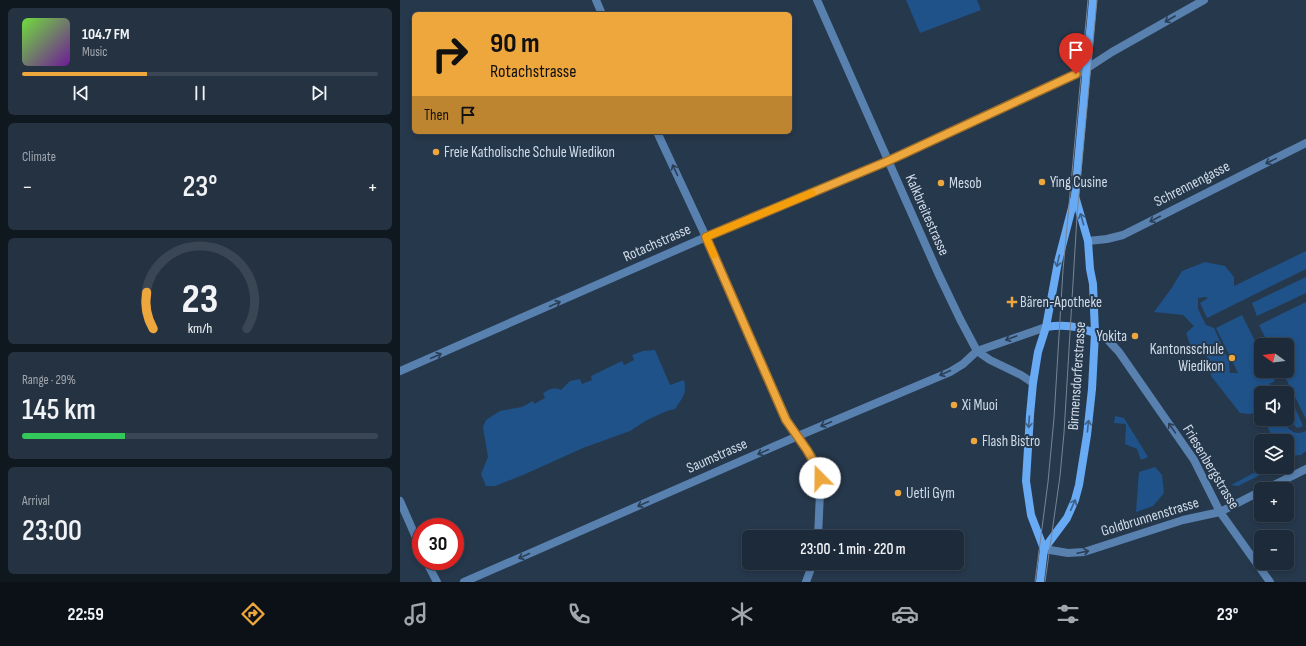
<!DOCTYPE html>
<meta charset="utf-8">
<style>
:root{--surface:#1c2a39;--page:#253241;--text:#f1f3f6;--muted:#a0a7ae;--line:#3a4653;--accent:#eea73d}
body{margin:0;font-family:"Sofia Sans Condensed",sans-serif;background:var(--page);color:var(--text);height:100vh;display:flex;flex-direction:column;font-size:15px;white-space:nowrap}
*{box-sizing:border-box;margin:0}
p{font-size:13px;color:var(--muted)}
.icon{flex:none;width:22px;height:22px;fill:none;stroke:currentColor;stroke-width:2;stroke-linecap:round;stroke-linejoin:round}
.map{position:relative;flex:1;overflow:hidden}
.sheet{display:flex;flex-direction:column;gap:8px;padding:8px;background:#0f171f;width:400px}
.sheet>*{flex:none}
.hud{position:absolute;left:12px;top:12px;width:380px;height:122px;border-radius:6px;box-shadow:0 2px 6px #0003,0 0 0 1px var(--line);background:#eea73d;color:#111;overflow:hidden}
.needle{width:26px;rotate:285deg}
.buttons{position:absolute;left:854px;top:338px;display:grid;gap:8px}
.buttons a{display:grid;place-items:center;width:40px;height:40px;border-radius:6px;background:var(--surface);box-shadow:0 2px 6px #0003,0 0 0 1px var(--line);font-size:20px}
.speed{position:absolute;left:12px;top:518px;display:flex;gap:8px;font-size:20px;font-weight:700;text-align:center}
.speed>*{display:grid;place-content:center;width:52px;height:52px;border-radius:50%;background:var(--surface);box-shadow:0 2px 6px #0003,0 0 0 1px var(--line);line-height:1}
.speed .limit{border:6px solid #d22;background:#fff;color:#111}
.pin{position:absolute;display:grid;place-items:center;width:34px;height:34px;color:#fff;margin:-41px -17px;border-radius:50% 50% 50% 0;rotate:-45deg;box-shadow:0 0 4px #0007}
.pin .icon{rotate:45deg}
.me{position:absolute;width:44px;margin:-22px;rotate:338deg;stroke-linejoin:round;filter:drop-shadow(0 0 3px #0008)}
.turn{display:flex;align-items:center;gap:14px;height:84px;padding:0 12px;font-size:18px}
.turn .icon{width:52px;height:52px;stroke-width:2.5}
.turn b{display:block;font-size:28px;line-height:34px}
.then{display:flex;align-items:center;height:38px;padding:0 12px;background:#0003;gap:8px;font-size:15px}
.big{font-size:30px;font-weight:600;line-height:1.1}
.sheet .widget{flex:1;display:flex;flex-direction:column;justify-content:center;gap:6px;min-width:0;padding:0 14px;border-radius:6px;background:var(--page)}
.sheet .dial{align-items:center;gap:0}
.dial svg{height:104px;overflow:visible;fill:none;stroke:var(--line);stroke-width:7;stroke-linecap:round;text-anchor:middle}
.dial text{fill:var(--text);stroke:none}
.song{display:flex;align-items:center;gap:12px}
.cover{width:48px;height:48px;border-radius:6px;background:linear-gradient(135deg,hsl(100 70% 55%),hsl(280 70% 35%))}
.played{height:4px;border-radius:2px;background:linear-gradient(90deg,var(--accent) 35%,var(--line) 35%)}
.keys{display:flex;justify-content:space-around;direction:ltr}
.heat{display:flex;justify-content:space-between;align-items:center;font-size:22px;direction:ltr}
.charge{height:6px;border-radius:3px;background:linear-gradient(90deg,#34c759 29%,var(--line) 0)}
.trip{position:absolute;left:342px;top:530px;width:222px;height:40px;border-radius:6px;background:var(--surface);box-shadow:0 2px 6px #0003,0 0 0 1px var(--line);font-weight:600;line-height:40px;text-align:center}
.menu{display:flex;height:64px;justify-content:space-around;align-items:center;background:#0b1117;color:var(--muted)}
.menu .icon{width:28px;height:28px}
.menu .active{color:var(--accent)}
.menu b{font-size:18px;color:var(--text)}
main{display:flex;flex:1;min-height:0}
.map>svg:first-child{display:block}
</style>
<main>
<section class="sheet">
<div class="widget">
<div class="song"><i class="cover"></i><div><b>104.7 FM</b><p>Music</p></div></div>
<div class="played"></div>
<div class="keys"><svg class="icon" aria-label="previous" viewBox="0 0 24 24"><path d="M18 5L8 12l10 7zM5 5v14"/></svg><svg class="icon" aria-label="pause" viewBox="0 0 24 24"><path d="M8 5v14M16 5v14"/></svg><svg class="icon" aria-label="next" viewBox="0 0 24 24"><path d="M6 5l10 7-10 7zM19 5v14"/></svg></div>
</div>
<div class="widget"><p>Climate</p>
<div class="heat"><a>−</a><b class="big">23°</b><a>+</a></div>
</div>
<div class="widget dial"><svg viewBox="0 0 100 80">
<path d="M14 69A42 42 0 1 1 86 69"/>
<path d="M14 69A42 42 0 0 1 9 41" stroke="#eea73d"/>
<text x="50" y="56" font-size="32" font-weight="700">23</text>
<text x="50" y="72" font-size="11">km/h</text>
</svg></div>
<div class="widget"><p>Range · 29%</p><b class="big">145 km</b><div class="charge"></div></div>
<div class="widget"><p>Arrival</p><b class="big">23:00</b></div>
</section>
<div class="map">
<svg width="906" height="582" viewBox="0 0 906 582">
<rect width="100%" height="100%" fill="#26384c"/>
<g fill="#1f5289">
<path d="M 506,0 L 577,0 L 581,10 L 520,33 Z"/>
<path d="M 906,251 L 906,269 L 807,318 L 800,303 L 808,298 L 805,297 L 798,298 L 798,309 L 806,325 L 814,328 L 829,361 L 830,373 L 838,373 L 816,328 L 842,315 L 861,353 L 861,371 L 870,371 L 875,381 L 869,384 L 874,386 L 878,393 L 861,393 L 861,411 L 850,414 L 840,413 L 811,376 C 812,358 805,352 790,344 L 786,333 L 794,326 L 783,315 L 754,312 L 771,289 L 782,271 L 805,262 L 825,266 L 834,277 L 834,286 Z"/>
<path d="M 906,277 L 906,293 L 857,316 L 852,303 Z"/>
<path d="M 906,302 L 906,419 L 882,371 L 887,371 L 887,345 L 869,345 L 859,325 Z"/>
<path d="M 255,350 L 270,385 L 284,380 C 287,394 283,397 275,409 L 267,411 L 247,420 L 230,431 L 183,448 L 123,475 L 95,486 L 86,486 L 81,474 L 88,457 L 83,427 L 86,420 L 100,411 L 122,407 L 133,401 L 134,404 L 145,398 L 143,393 C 150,389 153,387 161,390 L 170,381 L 180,379 L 182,384 L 192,380 L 191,376 L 222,361 L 224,365 L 234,360 L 232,355 L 243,351 Z"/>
<path d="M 890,396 L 903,426 L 897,428 L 893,424 Z"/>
<path d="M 715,416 L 724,418 L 748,457 L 741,460 L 737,449 L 725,444 L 726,424 L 714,423 Z"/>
<path d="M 867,419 L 886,419 L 888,428 C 894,434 899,434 906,431 L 906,451 L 901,455 L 887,456 L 887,441 L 875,441 L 868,428 Z"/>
<path d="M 755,467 L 762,475 L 764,493 L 753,506 L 736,512 L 739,472 Z"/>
<path d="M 863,468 L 866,472 L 838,486 L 831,485 Z"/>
</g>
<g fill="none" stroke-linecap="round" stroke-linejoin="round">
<g stroke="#5981af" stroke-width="8">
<path d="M 196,0 L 202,14"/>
<path d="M 257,132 L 306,237 L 387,420 L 407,450 L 419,471 L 420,478 L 420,492 L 418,537"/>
<path d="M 688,241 L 707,239 L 723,235 L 906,143"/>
<path d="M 0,371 L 306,237 L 488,161 L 686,69 L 712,52 L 804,0"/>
<path d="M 866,489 L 906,469"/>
<path d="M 0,501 L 21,549"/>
<path d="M 820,512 L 861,491"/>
<path d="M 26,561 L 37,582"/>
<path d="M 64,582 L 398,436 L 550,372 L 563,364 L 577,351"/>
<path d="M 406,582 L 413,563"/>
</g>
<g stroke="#5981af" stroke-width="8">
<path d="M 417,0 L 538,273 L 560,319 L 577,351 L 590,360 L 621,375 L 633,383"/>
<path d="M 695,333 L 706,338 L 719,352 L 794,460 L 820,512 L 870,582"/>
<path d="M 577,351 L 646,327"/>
<path d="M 644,549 L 668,553 L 684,552 L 783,520 L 820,512"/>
</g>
<g stroke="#69aaf4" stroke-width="8">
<path d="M 646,327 C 665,324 676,326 695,333"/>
<path d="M 644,549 L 631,515 L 626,481 L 630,415 L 633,383 L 638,352 L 646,327 L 658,262 L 675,196 L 693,0"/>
<path d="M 640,582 L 644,549 L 667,518 L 675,500 L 679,485 L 687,435 L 692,389 L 695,333 L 693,284 L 690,269 L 688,241 L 675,196"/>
</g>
<g stroke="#768595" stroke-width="1">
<path d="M 635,582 L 648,482 L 654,418 L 663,270 L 688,0"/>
<path d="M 645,582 L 660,476 L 664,433 L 677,216 L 697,0"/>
</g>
</g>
<defs><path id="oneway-shaft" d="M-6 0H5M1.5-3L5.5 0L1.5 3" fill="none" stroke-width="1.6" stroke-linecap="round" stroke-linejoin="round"/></defs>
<g stroke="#2b3f56">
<use href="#oneway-shaft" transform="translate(770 19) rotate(150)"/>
<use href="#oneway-shaft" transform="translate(871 161) rotate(154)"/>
<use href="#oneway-shaft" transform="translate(275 170) rotate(-115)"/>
<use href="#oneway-shaft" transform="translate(755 219) rotate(153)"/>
<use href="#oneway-shaft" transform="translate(155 304) rotate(-24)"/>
<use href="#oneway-shaft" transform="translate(611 338) rotate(160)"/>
<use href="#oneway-shaft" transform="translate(36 356) rotate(-24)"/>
<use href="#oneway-shaft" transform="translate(545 373) rotate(156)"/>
<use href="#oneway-shaft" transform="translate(426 424) rotate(157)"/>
<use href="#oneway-shaft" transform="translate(772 428) rotate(-125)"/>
<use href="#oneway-shaft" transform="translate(363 452) rotate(156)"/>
<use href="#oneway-shaft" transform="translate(243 504) rotate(156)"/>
<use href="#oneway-shaft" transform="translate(683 552) rotate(-12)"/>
<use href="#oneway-shaft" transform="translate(124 556) rotate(156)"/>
</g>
<g stroke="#3d6087">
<use href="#oneway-shaft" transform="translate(682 219) rotate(-106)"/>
<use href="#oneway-shaft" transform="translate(658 261) rotate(103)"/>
<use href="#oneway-shaft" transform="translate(629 422) rotate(94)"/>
<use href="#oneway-shaft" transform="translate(688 426) rotate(-84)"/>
<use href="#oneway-shaft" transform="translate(673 505) rotate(-66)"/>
</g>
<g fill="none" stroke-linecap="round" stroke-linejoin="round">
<g stroke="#9b6d28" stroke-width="10">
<path id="route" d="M 420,478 L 419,471 L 407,450 L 386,420 L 306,237 L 488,161 L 676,74"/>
</g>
<use href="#route" stroke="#eea73d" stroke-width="7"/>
<path stroke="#f59e0b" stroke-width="7" d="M 314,255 L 306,237 L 412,193"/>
</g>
<g fill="#eea73d" stroke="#26384c" stroke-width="1.5">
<circle cx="36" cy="152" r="4"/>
<circle cx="642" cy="182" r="4"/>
<circle cx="541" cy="183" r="4"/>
<path d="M610 296h4v4h4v4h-4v4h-4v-4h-4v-4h4z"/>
<circle cx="735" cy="336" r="4"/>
<circle cx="832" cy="358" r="4"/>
<circle cx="554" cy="405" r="4"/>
<circle cx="574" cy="441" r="4"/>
<circle cx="498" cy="493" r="4"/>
</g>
<g text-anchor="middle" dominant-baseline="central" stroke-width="4" stroke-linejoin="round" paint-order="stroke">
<g font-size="15" fill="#d0dbe8" stroke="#26384c" text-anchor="start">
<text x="44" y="152">Freie Katholische Schule Wiedikon</text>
<text x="650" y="182">Ying Cusine</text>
<text x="549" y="183">Mesob</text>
<text x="620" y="302">Bären-Apotheke</text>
<text x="727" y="336" text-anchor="end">Yokita</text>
<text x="824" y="349" text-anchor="end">Kantonsschule<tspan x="824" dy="17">Wiedikon</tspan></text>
<text x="562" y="405">Xi Muoi</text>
<text x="582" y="441">Flash Bistro</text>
<text x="506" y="493">Uetli Gym</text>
</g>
<g font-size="15" fill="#d0dbe8" stroke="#26384c">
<text transform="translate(792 184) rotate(-27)">Schrennengasse</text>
<text transform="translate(527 215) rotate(66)">Kalkbreitestrasse</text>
<text transform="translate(257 243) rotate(-24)">Rotachstrasse</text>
<text transform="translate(677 376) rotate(-86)">Birmensdorferstrasse</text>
<text transform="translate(317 456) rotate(-24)">Saumstrasse</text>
<text transform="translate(811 467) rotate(59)">Friesenbergstrasse</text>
<text transform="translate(750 517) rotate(-17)">Goldbrunnenstrasse</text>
</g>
</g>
</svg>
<div class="buttons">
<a><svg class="needle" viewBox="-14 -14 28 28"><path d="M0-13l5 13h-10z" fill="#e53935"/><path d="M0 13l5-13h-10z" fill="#a0a7ae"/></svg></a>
<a><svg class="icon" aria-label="sound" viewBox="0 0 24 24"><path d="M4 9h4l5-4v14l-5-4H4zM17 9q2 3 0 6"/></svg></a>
<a><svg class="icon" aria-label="layers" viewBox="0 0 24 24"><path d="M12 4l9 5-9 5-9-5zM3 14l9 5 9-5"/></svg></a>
<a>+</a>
<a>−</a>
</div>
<div class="speed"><div class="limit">30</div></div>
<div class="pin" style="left:676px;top:74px;background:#d93025"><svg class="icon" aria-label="arrive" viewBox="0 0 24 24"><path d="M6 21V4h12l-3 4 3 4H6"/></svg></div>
<svg class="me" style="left:420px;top:478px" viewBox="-20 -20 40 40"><circle r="19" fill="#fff"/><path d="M0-13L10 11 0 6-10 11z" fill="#eea73d"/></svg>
<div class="trip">23:00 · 1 min · 220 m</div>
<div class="hud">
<div class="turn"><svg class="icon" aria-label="right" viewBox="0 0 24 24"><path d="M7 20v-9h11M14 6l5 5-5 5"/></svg><div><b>90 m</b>Rotachstrasse</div></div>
<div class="then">Then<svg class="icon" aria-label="arrive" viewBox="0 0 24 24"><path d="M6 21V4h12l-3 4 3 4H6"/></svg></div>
</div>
</div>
</main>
<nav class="menu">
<b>22:59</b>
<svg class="icon active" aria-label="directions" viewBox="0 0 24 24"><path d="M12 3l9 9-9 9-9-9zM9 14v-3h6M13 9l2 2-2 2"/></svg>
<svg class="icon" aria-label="music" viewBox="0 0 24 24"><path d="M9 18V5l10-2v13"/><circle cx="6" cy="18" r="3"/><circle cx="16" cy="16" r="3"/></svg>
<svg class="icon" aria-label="phone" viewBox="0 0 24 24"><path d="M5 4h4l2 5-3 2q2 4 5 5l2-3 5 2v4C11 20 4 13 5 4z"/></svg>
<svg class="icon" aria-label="climate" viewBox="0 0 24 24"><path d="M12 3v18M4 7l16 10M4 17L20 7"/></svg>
<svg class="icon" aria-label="car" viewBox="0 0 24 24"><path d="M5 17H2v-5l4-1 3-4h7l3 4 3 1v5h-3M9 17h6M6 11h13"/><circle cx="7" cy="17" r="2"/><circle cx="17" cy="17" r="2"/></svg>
<svg class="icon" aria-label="filters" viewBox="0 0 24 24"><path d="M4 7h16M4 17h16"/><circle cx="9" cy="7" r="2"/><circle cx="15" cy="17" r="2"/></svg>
<b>23°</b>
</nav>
